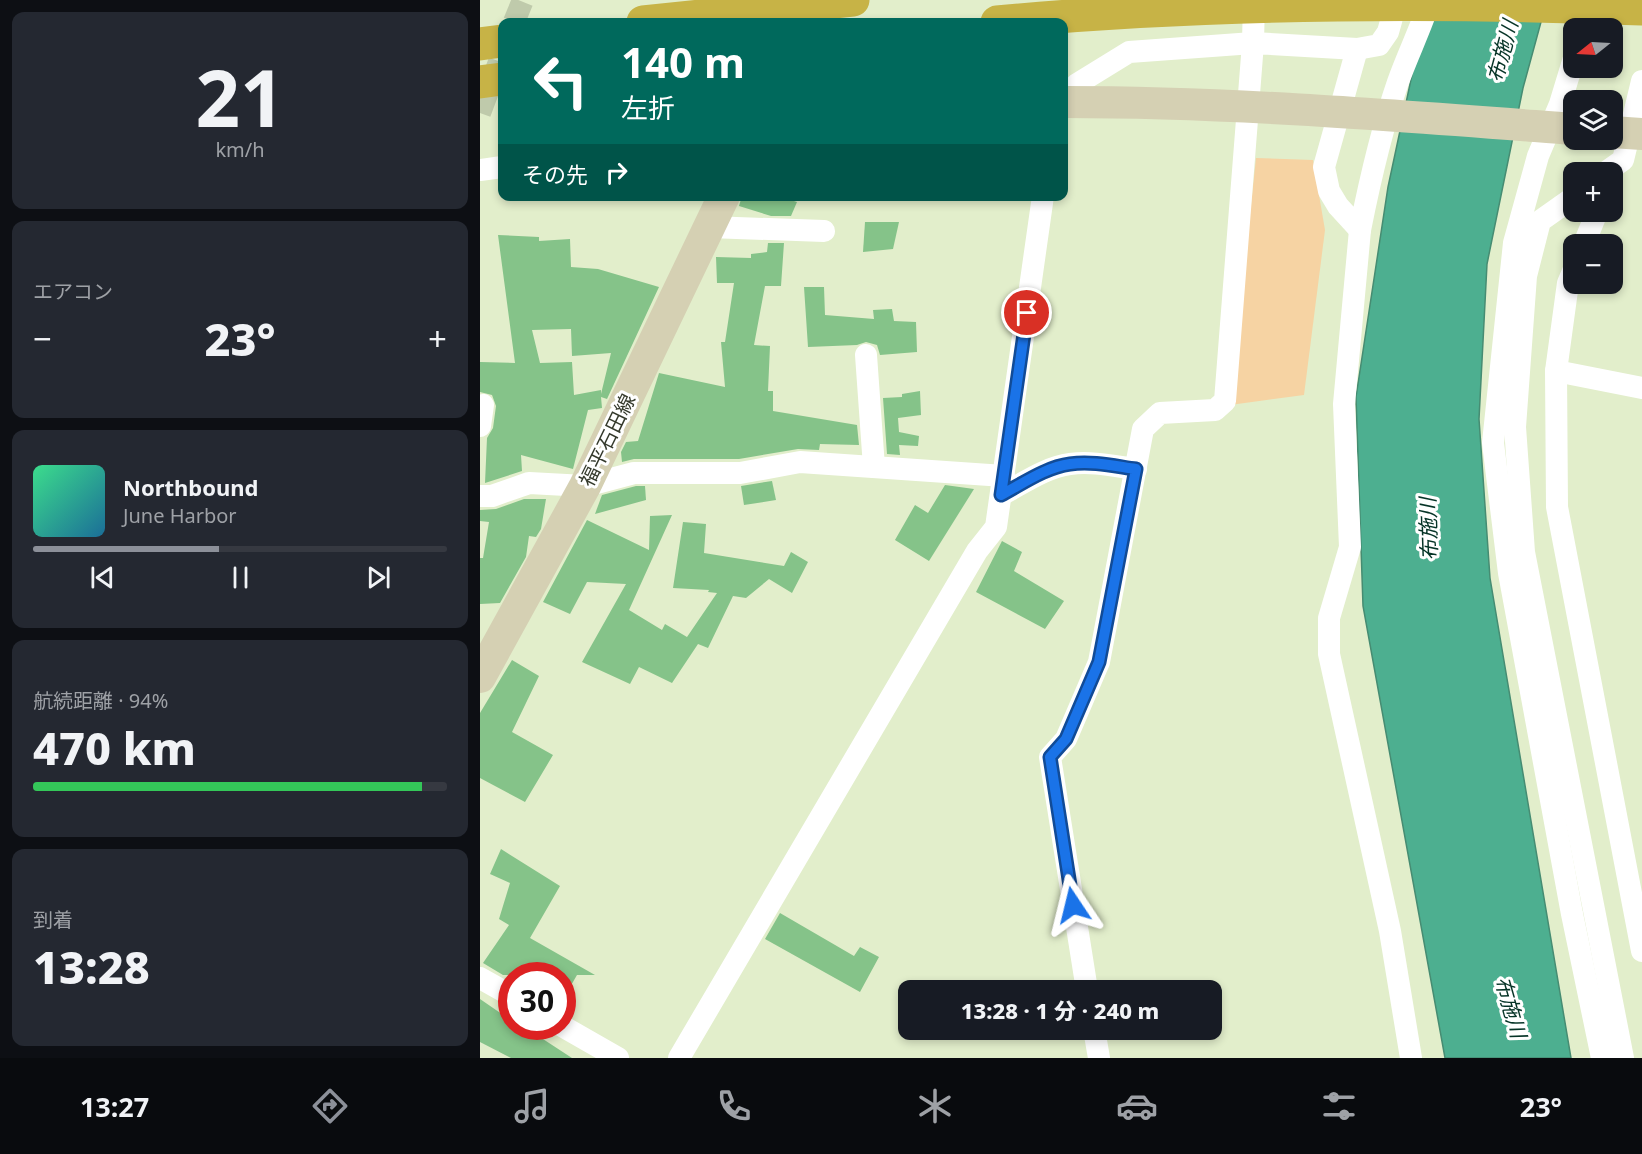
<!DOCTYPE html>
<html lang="ja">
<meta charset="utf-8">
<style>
:root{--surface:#171b24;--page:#242831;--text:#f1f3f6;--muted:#9ea1a6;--line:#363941;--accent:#8c9099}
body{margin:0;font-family:"Noto Sans","Noto Sans JP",sans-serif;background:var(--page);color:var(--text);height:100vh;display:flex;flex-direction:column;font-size:22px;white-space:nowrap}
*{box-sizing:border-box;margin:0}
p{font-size:20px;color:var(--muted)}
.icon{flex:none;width:33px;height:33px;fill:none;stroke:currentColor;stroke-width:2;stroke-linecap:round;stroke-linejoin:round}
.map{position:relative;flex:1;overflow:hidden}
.sheet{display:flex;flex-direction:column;gap:12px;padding:12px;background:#0d0f14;width:480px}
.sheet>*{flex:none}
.guide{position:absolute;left:18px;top:18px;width:570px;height:183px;border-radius:12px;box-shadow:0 3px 9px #0003;background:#00695c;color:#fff;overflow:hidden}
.needle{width:39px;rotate:252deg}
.buttons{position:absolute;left:1083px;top:18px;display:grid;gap:12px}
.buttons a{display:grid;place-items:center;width:60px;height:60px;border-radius:12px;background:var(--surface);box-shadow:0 3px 9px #0003;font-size:30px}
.speed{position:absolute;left:18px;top:962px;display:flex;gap:12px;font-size:30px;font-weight:700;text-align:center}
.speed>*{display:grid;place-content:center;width:78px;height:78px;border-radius:50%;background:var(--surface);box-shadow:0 3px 9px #0003;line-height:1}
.speed .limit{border:9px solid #d22;background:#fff;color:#111}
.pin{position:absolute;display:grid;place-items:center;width:51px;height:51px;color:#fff;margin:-26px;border:3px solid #fff;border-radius:50%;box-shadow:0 2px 6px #0007}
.me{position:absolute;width:66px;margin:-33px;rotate:350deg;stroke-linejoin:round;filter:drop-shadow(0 0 4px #0008)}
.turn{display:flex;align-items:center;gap:21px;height:126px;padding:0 24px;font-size:27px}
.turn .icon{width:78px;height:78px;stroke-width:2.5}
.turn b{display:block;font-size:42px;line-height:51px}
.then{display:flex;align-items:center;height:57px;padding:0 24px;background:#0003;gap:12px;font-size:22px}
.big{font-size:45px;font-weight:800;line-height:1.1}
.sheet .tile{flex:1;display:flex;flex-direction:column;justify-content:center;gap:9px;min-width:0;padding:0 21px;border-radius:12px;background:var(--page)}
.sheet .dial{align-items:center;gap:0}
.dial b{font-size:78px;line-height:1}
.song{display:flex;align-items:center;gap:18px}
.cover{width:72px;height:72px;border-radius:9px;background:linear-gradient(135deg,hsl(150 70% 55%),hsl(200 70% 35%))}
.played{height:6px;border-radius:3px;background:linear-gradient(90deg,var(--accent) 45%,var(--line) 45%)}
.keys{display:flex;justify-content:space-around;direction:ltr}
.heat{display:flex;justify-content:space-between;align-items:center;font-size:33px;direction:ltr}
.charge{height:9px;border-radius:4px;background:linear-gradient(90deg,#34c759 94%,var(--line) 0)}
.trip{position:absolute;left:418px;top:980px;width:324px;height:60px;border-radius:12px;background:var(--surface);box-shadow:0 3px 9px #0003;font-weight:800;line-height:60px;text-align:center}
.menu{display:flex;height:96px;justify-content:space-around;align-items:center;background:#090b0e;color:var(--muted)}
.menu .icon{width:42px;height:42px}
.menu .selected{color:var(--accent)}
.menu b{font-size:27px;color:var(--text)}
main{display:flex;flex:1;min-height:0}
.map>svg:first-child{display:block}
</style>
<main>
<section class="sheet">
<div class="tile dial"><b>21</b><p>km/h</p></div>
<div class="tile"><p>エアコン</p>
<div class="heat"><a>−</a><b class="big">23°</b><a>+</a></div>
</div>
<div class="tile">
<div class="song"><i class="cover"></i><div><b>Northbound</b><p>June Harbor</p></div></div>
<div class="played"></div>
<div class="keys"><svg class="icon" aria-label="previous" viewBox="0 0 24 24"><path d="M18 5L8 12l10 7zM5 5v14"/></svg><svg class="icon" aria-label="pause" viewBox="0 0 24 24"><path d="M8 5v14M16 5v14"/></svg><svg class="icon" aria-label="next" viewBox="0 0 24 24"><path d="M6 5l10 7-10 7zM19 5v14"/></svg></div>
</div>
<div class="tile"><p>航続距離 · 94%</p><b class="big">470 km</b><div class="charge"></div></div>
<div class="tile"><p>到着</p><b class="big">13:28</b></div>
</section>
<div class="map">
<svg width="1162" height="1058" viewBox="0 0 1162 1058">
<rect width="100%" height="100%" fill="#e2eecb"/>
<path fill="#f6d3a3" d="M 776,158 L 833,160 L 845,230 L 824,395 L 750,405 Z"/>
<path fill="#4daf90" stroke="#468c72" stroke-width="1.5" d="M 948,0 L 1067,0 L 1043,88 L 1007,264 L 999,419 L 1010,578 L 1091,1058 L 965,1058 L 883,606 L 876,397 L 908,187 Z"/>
<g fill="#85c389" fill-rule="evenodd">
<path d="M 262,196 L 308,196 L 308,199 L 317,202 L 311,216 L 291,216 L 259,206 Z"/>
<path d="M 385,222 L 419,222 L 413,249 L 383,252 Z"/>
<path d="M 18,235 L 59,237 L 59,241 L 90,239 L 91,267 L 118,269 L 179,287 L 127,399 L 121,397 L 122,408 L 108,410 L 93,469 L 41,455 L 42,471 L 5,483 L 7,438 L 13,428 L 16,406 L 12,395 L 0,392 L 0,362 L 35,363 ZM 91,329 L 92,356 L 131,353 L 121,394 L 121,390 L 94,395 L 92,362 L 60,363 L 52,330 Z"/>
<path d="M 288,243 L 304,243 L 301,286 L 285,286 L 274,345 L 290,346 L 288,391 L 293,391 L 293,411 L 377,425 L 379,445 L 340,444 L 339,450 L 318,449 L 259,459 L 154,459 L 142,462 L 141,452 L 146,442 L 158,441 L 179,373 L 245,387 L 241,342 L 245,342 L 254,283 L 237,283 L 236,257 L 271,258 L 271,254 L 287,252 Z"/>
<path d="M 324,287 L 344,287 L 345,315 L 394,319 L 393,310 L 412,309 L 414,321 L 436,322 L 437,352 L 400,355 L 397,345 L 386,342 L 377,345 L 328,347 Z"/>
<path d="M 440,391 L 441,415 L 418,418 L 419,432 L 439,436 L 438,446 L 419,445 L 420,455 L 407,454 L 403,398 L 422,397 L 422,394 Z"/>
<path d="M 292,481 L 296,500 L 264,505 L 261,486 Z"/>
<path d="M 465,485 L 494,489 L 449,561 L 415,540 L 435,505 L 448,513 Z"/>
<path d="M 156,486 L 165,486 L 166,500 L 115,514 L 122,495 Z"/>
<path d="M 44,499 L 66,499 L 61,529 L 56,537 L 49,536 L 46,557 L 20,603 L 0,604 L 0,558 L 3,558 L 9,522 L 0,521 L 0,510 L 16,509 Z"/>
<path d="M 192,515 L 149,610 L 182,630 L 185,624 L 207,637 L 237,593 L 228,592 L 229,590 L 193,588 L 203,522 L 226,524 L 224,553 L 304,566 L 311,552 L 328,562 L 312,593 L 289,579 L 266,598 L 253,596 L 228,648 L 218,644 L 192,683 L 159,667 L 150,684 L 102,662 L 146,584 L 107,582 L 90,614 L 63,602 L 107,520 L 169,550 L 170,516 Z"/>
<path d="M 522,541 L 542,552 L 534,571 L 584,601 L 565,629 L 496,592 Z"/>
<path d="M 32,660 L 59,676 L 32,732 L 73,755 L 45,802 L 0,778 L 0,713 Z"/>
<path d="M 21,849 L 80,886 L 50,938 L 115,975 L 97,975 L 82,1001 L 82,975 L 23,975 L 3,963 L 29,925 L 19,919 L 30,883 L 10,874 Z"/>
<path d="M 300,913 L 374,956 L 380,947 L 399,957 L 380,992 L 285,939 Z"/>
<path d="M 0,999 L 32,1021 L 32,1026 L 43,1026 L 92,1058 L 31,1058 L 0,1042 Z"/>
</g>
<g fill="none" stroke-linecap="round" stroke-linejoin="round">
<g stroke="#bfcaab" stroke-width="22" stroke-dasharray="22 11" stroke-linecap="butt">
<path d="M 34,22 L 43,0"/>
<path d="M 0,113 L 22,54"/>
</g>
<g stroke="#fff" stroke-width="22">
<path d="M 877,49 L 844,167 L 849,191 L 858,206 L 880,230 C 890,180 901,131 918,82 C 928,54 941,28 950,0"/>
<path d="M 1094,58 L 1080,104 L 1058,156 L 1034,243 L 1013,443 L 1029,573 L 1092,914 L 1122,1058"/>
<path d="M 584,96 L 597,84 L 649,52 L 773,43 L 774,0"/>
<path d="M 0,170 L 22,167"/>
<path d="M 1126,172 L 1143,160 L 1162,81"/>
<path d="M 1094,197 L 1060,221 L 1046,276 L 1035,427 L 1044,552 L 1143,1058"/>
<path d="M 229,227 L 344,231"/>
<path d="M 880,230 L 864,404 L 870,547 L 849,618 L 849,654 L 910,931 L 931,1058"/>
<path d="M 1104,244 L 1117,212"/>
<path d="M 1094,269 L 1088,283 L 1076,371 L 1077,507 L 1162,951"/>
<path d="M 386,355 L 394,467"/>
<path d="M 1076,371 L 1162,388"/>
<path d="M 0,426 L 3,405"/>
<path d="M 521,495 C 542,484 566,467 590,464 C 612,461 634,466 656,469"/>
<path d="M 0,496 L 12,496 L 49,483 L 105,486 L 154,473 L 260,473 L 320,462 L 524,476"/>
<path d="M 0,978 L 32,996"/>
<path d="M 607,990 L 570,757 L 586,739 L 619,662 L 663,429 L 680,413 L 735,410 L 745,401 L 773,43 L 877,49 L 899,45 L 908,32 L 917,0"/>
<path d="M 82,1026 L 138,1058"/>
<path d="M 614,1029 L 619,1058"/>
<path d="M 199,1058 L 497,551 L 516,527 L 563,196"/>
</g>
<g stroke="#d5d0b3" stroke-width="32">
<path d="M 584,102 C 754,102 923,116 1094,129"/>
<path d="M 1132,132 L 1162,134"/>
<path d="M 0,677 L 105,486 L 244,196"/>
</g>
<g stroke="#c7b346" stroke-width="33">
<path d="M 163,22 L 373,0"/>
<path d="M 517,22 C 731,2 947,1 1162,9"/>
<path d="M 0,44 L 22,41"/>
<path d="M 0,82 L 22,79"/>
</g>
</g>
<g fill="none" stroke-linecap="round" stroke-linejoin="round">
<g stroke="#114b97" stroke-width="15">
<path id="route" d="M 547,313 L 521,495 C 542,484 566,467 590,464 C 612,461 634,466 656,469 L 619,662 L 586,739 L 570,757 L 593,905"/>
</g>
<use href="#route" stroke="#1a73e8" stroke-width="10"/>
</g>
<g text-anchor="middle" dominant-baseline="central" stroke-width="6" stroke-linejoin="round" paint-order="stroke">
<g font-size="20" fill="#353a2c" stroke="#fff">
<text transform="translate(127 440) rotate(-64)">福平石田線</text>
</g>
<g font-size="21" font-style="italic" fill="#063427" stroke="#fff">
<text transform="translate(1022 51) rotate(-75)">布施川</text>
<text transform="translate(948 529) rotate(-92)">布施川</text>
<text transform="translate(1031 1007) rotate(74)">布施川</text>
</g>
</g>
</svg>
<div class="buttons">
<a><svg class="needle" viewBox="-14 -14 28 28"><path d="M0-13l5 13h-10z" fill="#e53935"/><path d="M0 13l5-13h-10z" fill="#9ea1a6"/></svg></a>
<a><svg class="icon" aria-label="layers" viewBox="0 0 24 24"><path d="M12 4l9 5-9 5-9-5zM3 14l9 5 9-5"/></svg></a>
<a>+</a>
<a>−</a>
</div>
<div class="speed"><div class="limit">30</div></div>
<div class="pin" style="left:547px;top:313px;background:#d93025"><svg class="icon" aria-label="arrive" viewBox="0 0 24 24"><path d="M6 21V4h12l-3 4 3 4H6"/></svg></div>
<svg class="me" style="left:593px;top:905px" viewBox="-20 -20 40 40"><path d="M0-17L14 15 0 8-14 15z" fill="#1a73e8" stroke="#fff" stroke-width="4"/></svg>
<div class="trip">13:28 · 1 分 · 240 m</div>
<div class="guide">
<div class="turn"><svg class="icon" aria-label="left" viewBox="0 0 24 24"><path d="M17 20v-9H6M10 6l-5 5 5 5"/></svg><div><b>140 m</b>左折</div></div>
<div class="then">その先<svg class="icon" aria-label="right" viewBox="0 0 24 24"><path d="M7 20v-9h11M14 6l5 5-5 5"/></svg></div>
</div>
</div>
</main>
<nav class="menu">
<b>13:27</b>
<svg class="icon selected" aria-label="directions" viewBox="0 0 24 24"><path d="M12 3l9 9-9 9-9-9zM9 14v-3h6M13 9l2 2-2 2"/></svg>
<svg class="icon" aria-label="music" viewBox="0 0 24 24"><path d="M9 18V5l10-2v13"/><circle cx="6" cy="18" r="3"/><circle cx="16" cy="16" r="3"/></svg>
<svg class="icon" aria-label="phone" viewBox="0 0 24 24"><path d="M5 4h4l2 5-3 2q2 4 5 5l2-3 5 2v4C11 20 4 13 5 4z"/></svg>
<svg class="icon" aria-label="climate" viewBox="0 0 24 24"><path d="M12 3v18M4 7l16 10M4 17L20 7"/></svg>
<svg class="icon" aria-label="car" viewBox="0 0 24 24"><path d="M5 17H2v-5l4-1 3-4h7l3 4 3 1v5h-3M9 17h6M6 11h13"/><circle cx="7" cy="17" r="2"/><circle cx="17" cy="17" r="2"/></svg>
<svg class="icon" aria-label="filters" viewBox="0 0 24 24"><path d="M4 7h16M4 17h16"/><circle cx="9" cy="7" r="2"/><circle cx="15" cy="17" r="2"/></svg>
<b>23°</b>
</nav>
